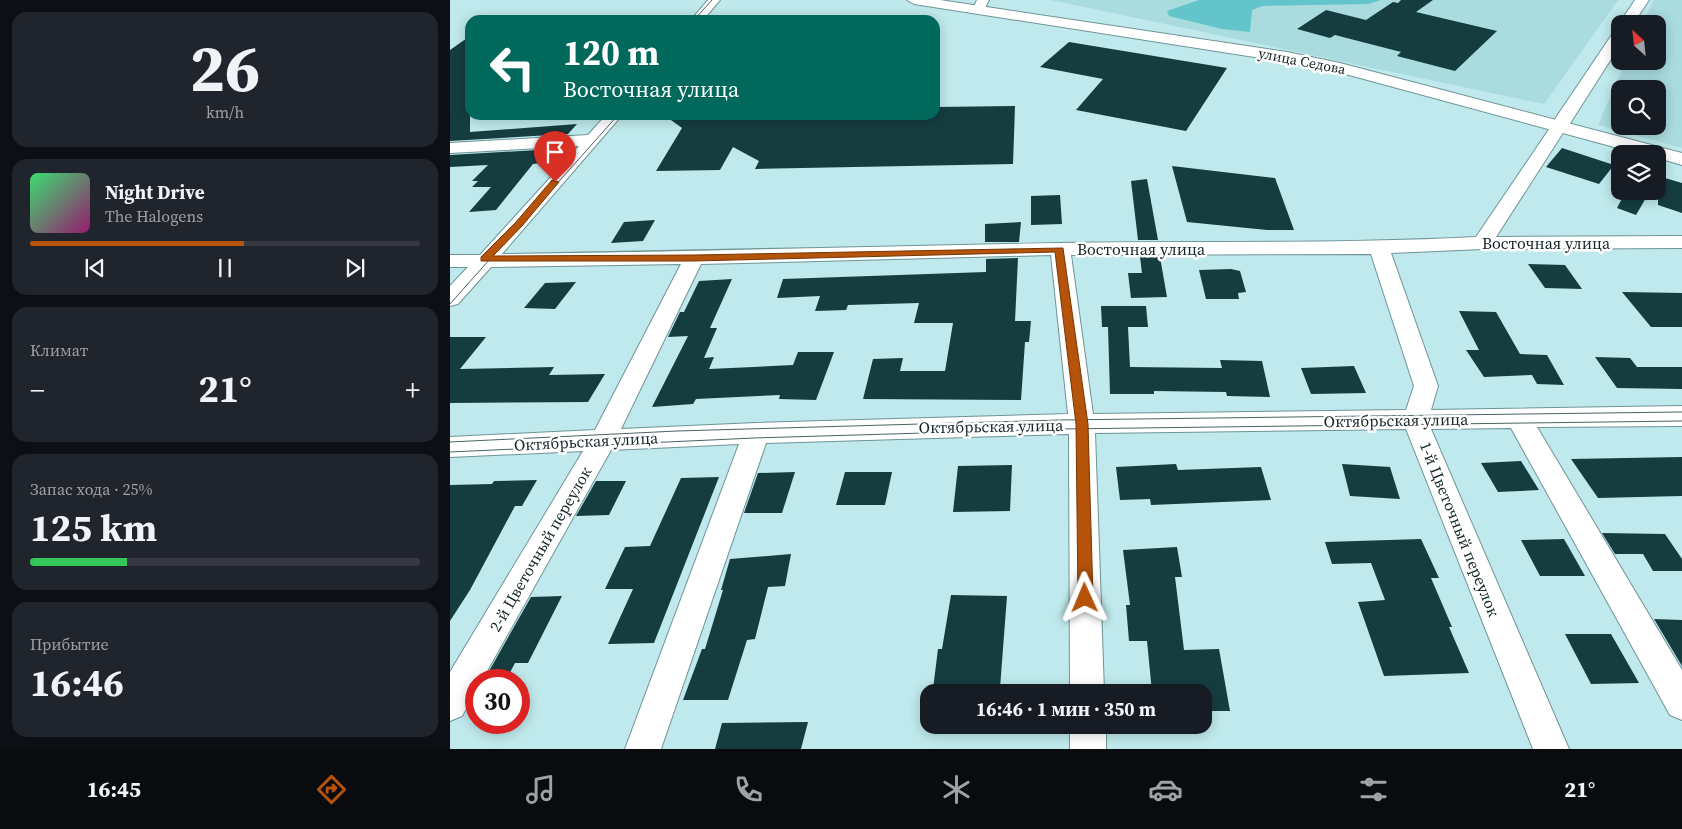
<!DOCTYPE html>
<html lang="ru">
<meta charset="utf-8">
<style>
:root{--surface:#171b24;--page:#20242c;--text:#f1f3f6;--muted:#9ea1a6;--line:#363941;--accent:#b45309}
body{margin:0;font-family:"Source Serif 4",serif;background:var(--page);color:var(--text);height:100vh;display:flex;flex-direction:column;font-size:19px;white-space:nowrap}
*{box-sizing:border-box;margin:0}
p{font-size:16px;color:var(--muted)}
.icon{flex:none;width:28px;height:28px;fill:none;stroke:currentColor;stroke-width:2;stroke-linecap:round;stroke-linejoin:round}
.map{position:relative;flex:1;overflow:hidden}
.drawer{display:flex;flex-direction:column;gap:12px;padding:12px;background:#0d0f14;width:450px}
.drawer>*{flex:none}
.guide{position:absolute;left:15px;top:15px;width:475px;height:105px;border-radius:15px;box-shadow:0 2px 12px #0003;background:#00695c;color:#fff;overflow:hidden}
.needle{width:32px;rotate:333deg}
.buttons{position:absolute;left:1161px;top:15px;display:grid;gap:10px}
.buttons a{display:grid;place-items:center;width:55px;height:55px;border-radius:10px;background:var(--surface);box-shadow:0 2px 12px #0003;font-size:25px}
.speed{position:absolute;left:15px;top:669px;display:flex;gap:10px;font-size:25px;font-weight:700;text-align:center}
.speed>*{display:grid;place-content:center;width:65px;height:65px;border-radius:50%;background:var(--surface);box-shadow:0 2px 12px #0003;line-height:1}
.speed .limit{border:8px solid #d22;background:#fff;color:#111}
.pin{position:absolute;display:grid;place-items:center;width:42px;height:42px;color:#fff;margin:-51px -21px;border-radius:50% 50% 50% 0;rotate:-45deg;box-shadow:0 0 5px #0007}
.pin .icon{rotate:45deg}
.me{position:absolute;width:55px;margin:-28px;rotate:359deg;stroke-linejoin:round;filter:drop-shadow(0 0 4px #0008)}
.turn{display:flex;align-items:center;gap:18px;height:105px;padding:0 15px;font-size:22px}
.turn .icon{width:65px;height:65px;stroke-width:2.5}
.turn b{display:block;font-size:35px;line-height:42px}
.big{font-size:38px;font-weight:700;line-height:1.1}
.drawer .tile{flex:1;display:flex;flex-direction:column;justify-content:center;gap:8px;min-width:0;padding:0 18px;border-radius:15px;background:var(--page)}
.drawer .dial{align-items:center;gap:0}
.dial b{font-size:65px;line-height:1}
.song{display:flex;align-items:center;gap:15px}
.cover{width:60px;height:60px;border-radius:8px;background:linear-gradient(135deg,hsl(140 70% 55%),hsl(320 70% 35%))}
.played{height:5px;border-radius:2px;background:linear-gradient(90deg,var(--accent) 55%,var(--line) 55%)}
.keys{display:flex;justify-content:space-around;direction:ltr}
.heat{display:flex;justify-content:space-between;align-items:center;font-size:28px;direction:ltr}
.charge{height:8px;border-radius:4px;background:linear-gradient(90deg,#34c759 25%,var(--line) 0)}
.trip{position:absolute;left:470px;top:684px;width:292px;height:50px;border-radius:15px;background:var(--surface);box-shadow:0 2px 12px #0003;font-weight:700;line-height:50px;text-align:center}
.dock{display:flex;height:80px;justify-content:space-around;align-items:center;background:#090b0e;color:var(--muted)}
.dock .icon{width:35px;height:35px}
.dock .active{color:var(--accent)}
.dock b{font-size:22px;color:var(--text)}
main{display:flex;flex:1;min-height:0}
.map>svg:first-child{display:block}
</style>
<main>
<section class="drawer">
<div class="tile dial"><b>26</b><p>km/h</p></div>
<div class="tile">
<div class="song"><i class="cover"></i><div><b>Night Drive</b><p>The Halogens</p></div></div>
<div class="played"></div>
<div class="keys"><svg class="icon" aria-label="previous" viewBox="0 0 24 24"><path d="M18 5L8 12l10 7zM5 5v14"/></svg><svg class="icon" aria-label="pause" viewBox="0 0 24 24"><path d="M8 5v14M16 5v14"/></svg><svg class="icon" aria-label="next" viewBox="0 0 24 24"><path d="M6 5l10 7-10 7zM19 5v14"/></svg></div>
</div>
<div class="tile"><p>Климат</p>
<div class="heat"><a>−</a><b class="big">21°</b><a>+</a></div>
</div>
<div class="tile"><p>Запас хода · 25%</p><b class="big">125 km</b><div class="charge"></div></div>
<div class="tile"><p>Прибытие</p><b class="big">16:46</b></div>
</section>
<div class="map">
<svg width="1232" height="749" viewBox="0 0 1232 749">
<rect width="100%" height="100%" fill="#bfe9ec"/>
<g fill="#a9dbdf" fill-rule="evenodd">
<path d="M 601,0 L 1168,0 L 1094,104 Z"/>
<path d="M 1203,0 L 1232,0 L 1232,148 L 1148,125 L 1176,61 L 1208,61 L 1208,24 L 1193,24 ZM 1170,89 L 1208,89 L 1208,126 L 1170,126 Z"/>
</g>
<path fill="#63c4cb" d="M 749,0 L 931,0 L 918,4 L 812,6 L 802,10 L 800,32 L 772,29 L 719,16 L 717,11 Z"/>
<g fill="#153d40">
<path d="M 951,0 L 983,0 L 966,12 L 1047,31 L 1005,71 L 947,56 L 951,52 L 885,35 L 880,38 L 847,29 L 876,10 L 916,20 L 943,2 L 948,3 Z"/>
<path d="M 20,36 L 20,132 L 127,124 L 118,134 L 0,141 L 0,50 Z"/>
<path d="M 619,42 L 777,68 L 736,131 L 626,110 L 653,79 L 590,67 Z"/>
<path d="M 565,106 L 563,164 L 305,169 L 309,161 L 283,147 L 270,170 L 206,171 L 232,128 L 214,115 L 485,115 L 485,107 Z"/>
<path d="M 1112,148 L 1164,165 L 1149,184 L 1096,167 Z"/>
<path d="M 105,149 L 92,163 L 83,164 L 46,210 L 19,212 L 41,187 L 22,187 L 28,181 L 22,181 L 38,165 L 0,167 L 0,155 Z"/>
<path d="M 722,166 L 825,178 L 844,230 L 817,230 L 737,222 Z"/>
<path d="M 1208,176 L 1232,183 L 1232,213 L 1208,205 Z"/>
<path d="M 697,179 L 708,240 L 688,240 L 681,181 Z"/>
<path d="M 1176,191 L 1200,191 L 1186,215 L 1167,208 Z"/>
<path d="M 610,195 L 612,224 L 581,225 L 581,196 Z"/>
<path d="M 205,220 L 193,241 L 161,243 L 174,222 Z"/>
<path d="M 571,222 L 569,242 L 535,242 L 535,224 Z"/>
<path d="M 690,257 L 710,257 L 717,297 L 681,298 L 678,273 L 692,273 Z"/>
<path d="M 568,258 L 565,321 L 581,321 L 579,342 L 575,342 L 571,400 L 413,399 L 423,359 L 453,358 L 450,371 L 495,371 L 503,323 L 464,323 L 469,303 L 398,305 L 396,310 L 365,311 L 370,296 L 327,298 L 333,279 L 536,272 L 536,259 Z"/>
<path d="M 1078,264 L 1115,265 L 1132,289 L 1095,288 Z"/>
<path d="M 781,269 L 790,271 L 796,292 L 788,293 L 789,299 L 756,299 L 749,270 Z"/>
<path d="M 282,279 L 260,328 L 267,328 L 254,358 L 264,357 L 259,369 L 343,365 L 348,352 L 384,352 L 366,400 L 329,399 L 330,395 L 246,399 L 243,404 L 202,407 L 238,336 L 218,337 L 230,312 L 234,312 L 249,281 Z"/>
<path d="M 126,282 L 105,309 L 74,308 L 95,283 Z"/>
<path d="M 1172,292 L 1232,293 L 1232,327 L 1201,327 Z"/>
<path d="M 651,306 L 696,306 L 698,327 L 678,327 L 680,367 L 772,368 L 770,360 L 812,361 L 820,397 L 777,396 L 776,392 L 704,391 L 704,394 L 660,394 L 658,327 L 652,327 Z"/>
<path d="M 1009,311 L 1046,312 L 1070,354 L 1097,355 L 1114,385 L 1087,384 L 1082,375 L 1034,377 L 1016,350 L 1029,350 Z"/>
<path d="M 0,337 L 36,337 L 10,369 L 104,367 L 99,375 L 155,374 L 138,402 L 0,403 Z"/>
<path d="M 1145,357 L 1180,358 L 1187,367 L 1232,367 L 1232,389 L 1167,388 Z"/>
<path d="M 904,366 L 916,393 L 861,394 L 851,368 Z"/>
<path d="M 1232,457 L 1232,496 L 1148,498 L 1121,459 Z"/>
<path d="M 1071,461 L 1089,490 L 1048,492 L 1031,463 Z"/>
<path d="M 726,464 L 728,470 L 811,467 L 821,500 L 701,505 L 700,499 L 670,500 L 666,467 Z"/>
<path d="M 892,464 L 940,467 L 950,499 L 900,496 Z"/>
<path d="M 562,465 L 560,511 L 503,512 L 508,466 Z"/>
<path d="M 345,472 L 332,513 L 294,513 L 308,473 Z"/>
<path d="M 395,472 L 442,472 L 435,505 L 386,505 Z"/>
<path d="M 269,477 L 204,643 L 158,644 L 183,589 L 155,589 L 175,547 L 200,546 L 231,478 Z"/>
<path d="M 87,480 L 72,506 L 65,506 L 20,590 L 0,621 L 0,485 L 42,484 L 44,481 Z"/>
<path d="M 146,481 L 176,481 L 159,515 L 126,516 Z"/>
<path d="M 1152,533 L 1215,534 L 1232,559 L 1232,571 L 1203,571 L 1193,554 L 1165,554 Z"/>
<path d="M 971,539 L 989,578 L 981,578 L 1002,627 L 999,627 L 1019,673 L 934,676 L 908,602 L 935,600 L 921,563 L 882,564 L 875,542 Z"/>
<path d="M 1114,539 L 1135,576 L 1090,576 L 1071,540 Z"/>
<path d="M 727,547 L 732,577 L 725,577 L 734,650 L 769,649 L 780,711 L 754,711 L 754,692 L 702,692 L 697,641 L 679,641 L 676,605 L 680,605 L 673,550 Z"/>
<path d="M 341,554 L 335,586 L 318,587 L 305,639 L 297,640 L 278,700 L 233,700 L 252,649 L 255,649 L 273,590 L 271,590 L 280,559 Z"/>
<path d="M 501,595 L 557,596 L 550,688 L 483,689 L 488,649 L 492,649 Z"/>
<path d="M 112,596 L 78,663 L 65,663 L 56,680 L 34,680 L 81,597 Z"/>
<path d="M 1204,619 L 1232,620 L 1232,666 Z"/>
<path d="M 1115,634 L 1161,634 L 1189,683 L 1141,684 Z"/>
<path d="M 358,722 L 351,749 L 265,749 L 272,723 Z"/>
</g>
<g fill="none" stroke-linecap="round" stroke-linejoin="round">
<g stroke="#6e9497" stroke-width="2">
<g id="minor">
<path d="M 258,0 L 270,0 L 253,20 L 241,20 Z"/>
<path d="M 527,0 L 539,0 L 533,12 L 529,13 L 523,9 Z"/>
<path d="M 156,115 L 172,115 L 52,254 C 238,252 424,246 610,243 C 749,241 887,244 1026,237 L 1104,122 L 1116,122 L 1118,125 L 1046,237 L 1232,236 L 1232,248 L 1032,249 L 941,253 L 988,386 L 981,410 L 1232,406 L 1232,426 L 1087,427 L 1232,670 L 1232,720 L 1220,715 L 1061,428 L 981,429 L 1119,749 L 1083,749 L 956,429 L 645,433 L 654,692 L 620,692 L 619,434 L 316,443 L 211,749 L 175,749 L 289,444 L 161,450 L 32,680 L 26,680 L 26,691 L 12,716 L 0,721 L 0,672 L 133,451 L 0,457 L 0,437 L 145,430 L 231,264 L 41,267 L 8,304 L 0,306 L 0,286 L 18,267 L 0,267 L 0,255 L 30,255 L 129,146 L 0,153 L 0,143 L 138,135 ZM 921,254 L 964,386 L 956,410 L 643,414 L 621,255 ZM 601,255 L 618,414 L 306,423 L 171,429 L 251,264 Z"/>
<rect x="620" y="725" width="36" height="24"/>
</g>
</g>
<g stroke="#6e9497" stroke-width="2">
<g id="tertiary">
<path d="M 1185,0 L 1199,0 L 1183,24 L 1170,24 L 1170,26 L 1169,24 Z"/>
<path d="M 1170,29 L 1170,45 L 1119,125 L 1116,129 L 1110,130 L 1104,129 L 1101,125 L 1165,30 Z"/>
</g>
</g>
<g stroke="#6e9497" stroke-width="2">
<path id="secondary" d="M 457,0 L 490,0 L 837,52 L 890,63 L 1232,153 L 1232,165 L 1208,158 L 1208,154 L 1190,154 L 888,72 L 837,62 L 464,4 Z"/>
</g>
<use href="#minor" fill="#fff" fill-rule="evenodd"/>
<use href="#tertiary" fill="#fff" fill-rule="evenodd"/>
<use href="#secondary" fill="#fff" fill-rule="evenodd"/>
<g stroke="#4b6365" stroke-width="1">
<path d="M 244,20 L 262,0"/>
<path d="M 0,304 L 168,115"/>
<path d="M 0,442 L 227,431 L 610,420 L 1232,412"/>
<path d="M 0,452 L 304,438 L 611,429 L 1232,421"/>
</g>
</g>
<path fill="#b45309" stroke="#753606" d="M 102,180 L 109,182 L 72,226 L 43,256 L 244,255 L 613,248 L 638,424 L 643,598 L 641,603 L 635,605 L 630,603 L 628,598 L 626,424 L 605,252 L 244,261 L 31,261 L 31,257 L 66,222 Z"/>
<g text-anchor="middle" dominant-baseline="central" stroke-width="5" stroke-linejoin="round" paint-order="stroke">
<g font-size="14" fill="#162627" stroke="#fff">
<text transform="translate(852 61) rotate(11)">улица Седова</text>
</g>
<g font-size="16" fill="#162627" stroke="#fff">
<text x="1096" y="243">Восточная улица</text>
<text x="691" y="249">Восточная улица</text>
<text transform="translate(946 420) rotate(-1)">Октябрьская улица</text>
<text transform="translate(541 426) rotate(-1)">Октябрьская улица</text>
<text transform="translate(136 441) rotate(-3)">Октябрьская улица</text>
<text transform="translate(1010 529) rotate(68)">1-й Цветочный переулок</text>
<text transform="translate(90 549) rotate(-60)">2-й Цветочный переулок</text>
</g>
</g>
</svg>
<div class="buttons">
<a><svg class="needle" viewBox="-14 -14 28 28"><path d="M0-13l5 13h-10z" fill="#e53935"/><path d="M0 13l5-13h-10z" fill="#9ea1a6"/></svg></a>
<a><svg class="icon" aria-label="search" viewBox="0 0 24 24"><circle cx="10" cy="10" r="6"/><path d="M15 15l6 6"/></svg></a>
<a><svg class="icon" aria-label="layers" viewBox="0 0 24 24"><path d="M12 4l9 5-9 5-9-5zM3 14l9 5 9-5"/></svg></a>
</div>
<div class="speed"><div class="limit">30</div></div>
<div class="pin" style="left:105px;top:182px;background:#d93025"><svg class="icon" aria-label="arrive" viewBox="0 0 24 24"><path d="M6 21V4h12l-3 4 3 4H6"/></svg></div>
<svg class="me" style="left:635px;top:598px" viewBox="-20 -20 40 40"><path d="M0-17L14 15 0 8-14 15z" fill="#b45309" stroke="#fff" stroke-width="4"/></svg>
<div class="trip">16:46 · 1 мин · 350 m</div>
<div class="guide">
<div class="turn"><svg class="icon" aria-label="left" viewBox="0 0 24 24"><path d="M17 20v-9H6M10 6l-5 5 5 5"/></svg><div><b>120 m</b>Восточная улица</div></div>
</div>
</div>
</main>
<nav class="dock">
<b>16:45</b>
<svg class="icon active" aria-label="directions" viewBox="0 0 24 24"><path d="M12 3l9 9-9 9-9-9zM9 14v-3h6M13 9l2 2-2 2"/></svg>
<svg class="icon" aria-label="music" viewBox="0 0 24 24"><path d="M9 18V5l10-2v13"/><circle cx="6" cy="18" r="3"/><circle cx="16" cy="16" r="3"/></svg>
<svg class="icon" aria-label="phone" viewBox="0 0 24 24"><path d="M5 4h4l2 5-3 2q2 4 5 5l2-3 5 2v4C11 20 4 13 5 4z"/></svg>
<svg class="icon" aria-label="climate" viewBox="0 0 24 24"><path d="M12 3v18M4 7l16 10M4 17L20 7"/></svg>
<svg class="icon" aria-label="car" viewBox="0 0 24 24"><path d="M5 17H2v-5l4-1 3-4h7l3 4 3 1v5h-3M9 17h6M6 11h13"/><circle cx="7" cy="17" r="2"/><circle cx="17" cy="17" r="2"/></svg>
<svg class="icon" aria-label="filters" viewBox="0 0 24 24"><path d="M4 7h16M4 17h16"/><circle cx="9" cy="7" r="2"/><circle cx="15" cy="17" r="2"/></svg>
<b>21°</b>
</nav>
